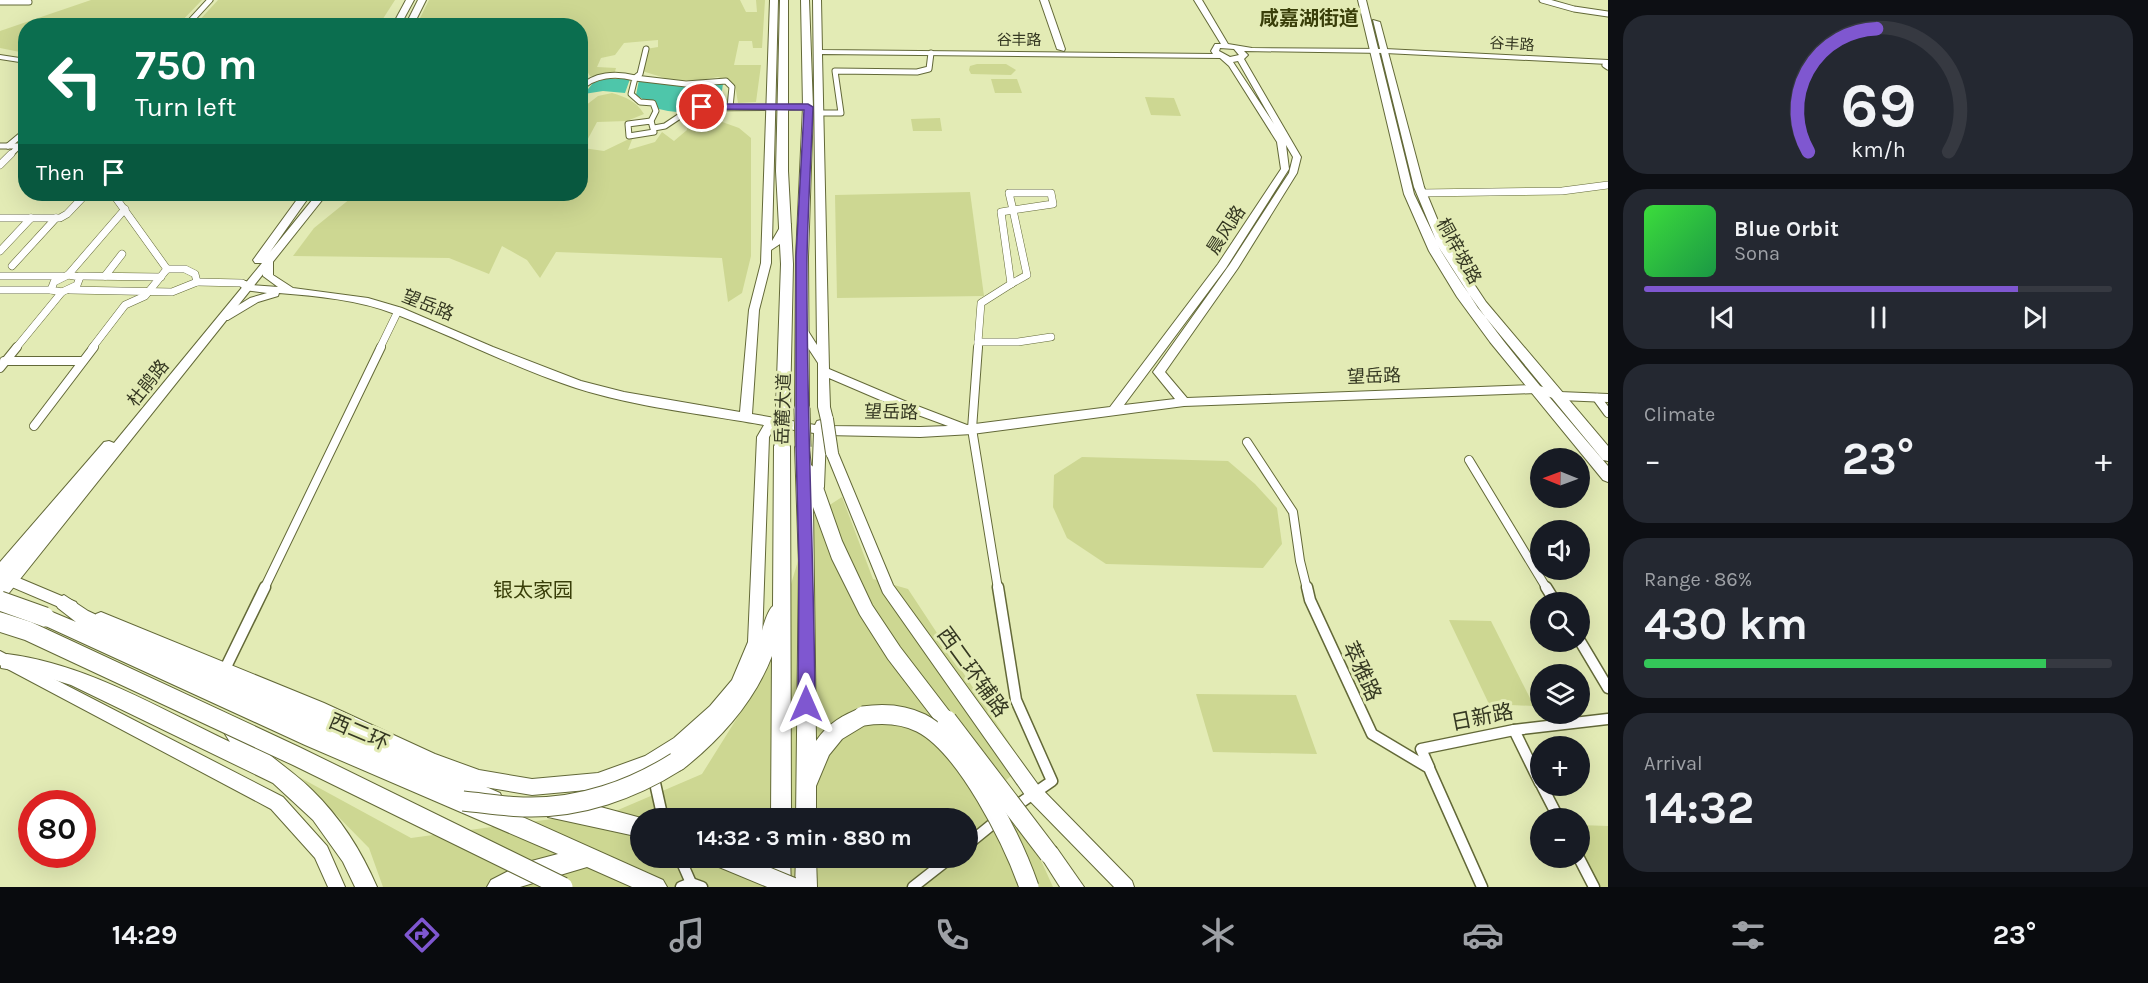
<!DOCTYPE html>
<meta charset="utf-8">
<style>
:root{--surface:#171b24;--page:#242831;--text:#f1f3f6;--muted:#9ea1a6;--line:#363941;--accent:#7f57d0}
body{margin:0;font-family:Karla,"Noto Sans SC",sans-serif;background:var(--page);color:var(--text);height:100vh;display:flex;flex-direction:column;font-size:22px;white-space:nowrap}
*{box-sizing:border-box;margin:0}
p{font-size:20px;color:var(--muted)}
.icon{flex:none;width:33px;height:33px;fill:none;stroke:currentColor;stroke-width:2;stroke-linecap:round;stroke-linejoin:round}
.map{position:relative;flex:1;overflow:hidden}
.side{display:flex;flex-direction:column;gap:15px;padding:15px;background:#0d0f14;width:540px}
.side>*{flex:none}
.top-card{position:absolute;left:18px;top:18px;width:570px;height:183px;border-radius:24px;box-shadow:0 6px 24px #0002;background:#0b6e4f;color:#fff;overflow:hidden}
.needle{width:39px;rotate:271deg}
.controls{position:absolute;left:1530px;top:448px;display:grid;gap:12px}
.controls a{display:grid;place-items:center;width:60px;height:60px;border-radius:50%;background:var(--surface);box-shadow:0 6px 24px #0002;font-size:30px}
.speed{position:absolute;left:18px;top:790px;display:flex;gap:12px;font-size:30px;font-weight:700;text-align:center}
.speed>*{display:grid;place-content:center;width:78px;height:78px;border-radius:50%;background:var(--surface);box-shadow:0 6px 24px #0002;line-height:1}
.speed .limit{border:9px solid #d22;background:#fff;color:#111}
.pin{position:absolute;display:grid;place-items:center;width:51px;height:51px;color:#fff;margin:-26px;border:3px solid #fff;border-radius:50%;box-shadow:0 2px 6px #0007}
.me{position:absolute;width:66px;margin:-33px;rotate:0deg;stroke-linejoin:round;filter:drop-shadow(0 0 4px #0008)}
.turn{display:flex;align-items:center;gap:21px;height:126px;padding:0 18px;font-size:27px}
.turn .icon{width:78px;height:78px;stroke-width:2.5}
.turn b{display:block;font-size:42px;line-height:51px}
.then{display:flex;align-items:center;height:57px;padding:0 18px;background:#0003;gap:12px;font-size:22px}
.big{font-size:45px;font-weight:700;line-height:1.1}
.side .tile{flex:1;display:flex;flex-direction:column;justify-content:center;gap:9px;min-width:0;padding:0 21px;border-radius:24px;background:var(--page)}
.side .dial{align-items:center;gap:0}
.dial svg{height:156px;overflow:visible;fill:none;stroke:var(--line);stroke-width:7;stroke-linecap:round;text-anchor:middle}
.dial text{fill:var(--text);stroke:none}
.song{display:flex;align-items:center;gap:18px}
.cover{width:72px;height:72px;border-radius:9px;background:linear-gradient(135deg,hsl(120 70% 55%),hsl(140 70% 35%))}
.played{height:6px;border-radius:3px;background:linear-gradient(90deg,var(--accent) 80%,var(--line) 80%)}
.keys{display:flex;justify-content:space-around;direction:ltr}
.heat{display:flex;justify-content:space-between;align-items:center;font-size:33px;direction:ltr}
.charge{height:9px;border-radius:4px;background:linear-gradient(90deg,#34c759 86%,var(--line) 0)}
.trip{position:absolute;left:630px;top:808px;width:348px;height:60px;border-radius:30px;background:var(--surface);box-shadow:0 6px 24px #0002;font-weight:700;line-height:60px;text-align:center}
.tabs{display:flex;height:96px;justify-content:space-around;align-items:center;background:#090b0e;color:var(--muted)}
.tabs .icon{width:42px;height:42px}
.tabs .selected{color:var(--accent)}
.tabs b{font-size:27px;color:var(--text)}
main{display:flex;flex:1;min-height:0}
.map>svg:first-child{display:block}
</style>
<main>
<div class="map">
<svg width="1608" height="887" viewBox="0 0 1608 887">
<rect width="100%" height="100%" fill="#e3ebb5"/>
<g fill="#cdd792" fill-rule="evenodd">
<path d="M 91,0 L 202,0 L 178,25 L 26,26 L 25,53 L 0,48 L 0,31 Z"/>
<path d="M 218,0 L 395,0 L 379,25 L 196,24 Z"/>
<path d="M 429,0 L 740,0 L 746,12 L 757,12 L 756,0 L 765,0 L 762,48 L 753,48 L 752,41 L 739,41 L 734,65 L 761,65 L 756,102 L 738,103 L 735,85 L 718,77 L 695,81 L 668,79 L 642,71 L 646,49 L 658,47 L 658,40 L 624,43 L 615,55 L 601,58 L 597,67 L 616,68 L 614,75 L 590,76 L 581,61 L 580,26 L 416,26 Z"/>
<path d="M 977,64 L 1006,64 L 1016,70 L 1011,75 L 971,74 L 969,70 L 970,66 Z"/>
<path d="M 991,79 L 1017,79 L 1022,93 L 995,93 Z"/>
<path d="M 612,93 C 626,97 636,101 644,114 L 627,121 L 597,122 L 583,148 L 604,151 L 633,137 L 628,150 L 655,142 L 662,132 L 674,141 L 687,130 L 689,121 L 696,113 L 708,112 L 714,119 L 739,128 L 751,138 L 751,256 L 742,293 L 728,302 L 722,258 L 556,252 L 540,278 L 527,260 L 502,246 L 489,274 L 449,258 L 293,256 L 314,228 L 356,194 L 580,194 L 581,109 L 598,96 Z"/>
<path d="M 1145,97 L 1174,98 L 1181,116 L 1151,115 Z"/>
<path d="M 940,118 L 942,131 L 913,131 L 911,119 Z"/>
<path d="M 970,192 L 984,296 L 837,298 L 835,195 Z"/>
<path d="M 1082,457 L 1228,461 L 1255,484 L 1277,508 L 1282,544 L 1263,568 L 1106,564 L 1067,538 L 1053,507 L 1054,475 Z"/>
<path d="M 842,497 L 873,579 L 908,589 L 1024,765 L 1005,781 L 1053,887 L 383,887 L 369,848 L 299,777 L 411,838 L 618,810 L 702,774 L 764,675 L 811,517 ZM 640,819 L 968,819 L 968,858 L 640,858 Z"/>
<path d="M 1449,620 L 1491,621 L 1534,706 L 1489,704 Z"/>
<path d="M 1196,694 L 1296,695 L 1317,754 L 1213,752 Z"/>
<path d="M 1580,825 L 1608,826 L 1608,887 L 1599,887 L 1580,849 Z"/>
</g>
<g fill="#4ec6aa">
<path d="M 604,79 L 630,79 L 625,93 L 603,91 L 584,94 L 593,83 Z"/>
<path d="M 639,80 L 683,86 L 723,84 L 720,103 L 690,106 L 677,112 L 668,111 L 659,109 L 636,95 Z"/>
</g>
<g fill="none" stroke-linecap="round" stroke-linejoin="round">
<g stroke="#636938" stroke-width="7">
<g id="street-far3">
<path d="M 1542,0 L 1574,9 L 1608,14"/>
<path d="M 0,2 L 29,2"/>
<path d="M 186,26 L 210,0"/>
<path d="M 646,49 L 640,74 L 635,78 L 686,84 L 726,81 L 732,87 L 730,107"/>
<path d="M 1605,65 L 1608,67"/>
<path d="M 580,89 C 594,74 616,73 635,78 L 631,94 L 640,102 L 653,103 L 656,111 L 651,121"/>
<path d="M 820,113 L 841,113 L 835,71 L 917,72 L 929,69 L 931,53"/>
<path d="M 651,121 L 654,132 L 629,136 L 628,124 Z"/>
<path d="M 654,128 L 665,126 L 692,108 L 808,107"/>
<path d="M 0,146 L 26,146"/>
<path d="M 8,146 L 26,131"/>
<path d="M 9,156 L 19,146"/>
</g>
</g>
<g stroke="#636938" stroke-width="8">
<g id="street-far2">
<path d="M 0,165 L 11,154"/>
<path d="M 1009,193 L 1051,193 L 1053,204 L 1013,210 Z"/>
<path d="M 1421,193 L 1562,191 L 1608,185"/>
<path d="M 113,194 L 167,269"/>
<path d="M 0,218 L 60,218 L 67,214 L 86,194"/>
<path d="M 0,251 L 31,218"/>
<path d="M 12,266 L 56,218"/>
<path d="M 68,275 L 125,209"/>
<path d="M 68,275 L 80,277 L 77,285 L 62,292 L 51,290 L 54,282 Z"/>
<path d="M 0,276 L 63,276"/>
<path d="M 79,276 L 161,277"/>
<path d="M 105,276 L 122,254"/>
<path d="M 197,282 L 242,283"/>
<path d="M 1011,284 L 1001,212 L 1013,210"/>
<path d="M 1011,284 L 1027,275 L 1013,210"/>
<path d="M 0,290 L 51,290"/>
<path d="M 70,290 L 172,292 L 197,282 L 195,274 L 185,269 L 167,269"/>
<path d="M 978,342 L 981,303 L 1011,284"/>
<path d="M 16,348 L 62,292"/>
<path d="M 92,348 L 125,305 L 145,296 L 167,269"/>
<path d="M 380,348 L 398,311"/>
<path d="M 978,348 L 978,342 L 1018,342 L 1051,337"/>
</g>
</g>
<g stroke="#636938" stroke-width="10">
<g id="street-far1">
<path d="M 978,347 L 972,429 L 998,589"/>
<path d="M 4,361 L 82,361"/>
<path d="M 0,368 L 17,347"/>
<path d="M 1597,398 L 1608,413"/>
<path d="M 34,426 L 94,347"/>
<path d="M 1247,442 L 1293,512 L 1300,561 L 1307,589"/>
<path d="M 1469,460 L 1547,589"/>
<path d="M 264,589 L 381,347"/>
</g>
</g>
<g stroke="#636938" stroke-width="13">
<g id="street">
<path d="M 998,587 L 1016,700 L 1052,781 L 1013,808"/>
<path d="M 1307,587 L 1310,600 L 1372,734 L 1429,768 L 1482,887"/>
<path d="M 1546,587 L 1556,603"/>
<path d="M 1580,641 L 1608,688"/>
<path d="M 225,669 L 265,587"/>
<path d="M 1514,730 L 1540,783"/>
<path d="M 1429,767 L 1421,749 L 1514,730 L 1608,719"/>
<path d="M 653,774 L 663,819"/>
<path d="M 1542,786 L 1559,819"/>
<path d="M 968,844 L 1000,818"/>
<path d="M 680,858 L 691,883"/>
<path d="M 1579,858 L 1594,887"/>
<path d="M 681,887 L 691,883 L 702,887"/>
<path d="M 913,887 L 950,858"/>
</g>
</g>
<g stroke="#636938" stroke-width="2">
<g id="secondary">
<path d="M 770,0 L 778,0 L 772,241 L 783,222 L 786,221 L 791,224 L 780,244 L 771,250 L 771,263 L 759,310 L 752,414 L 815,425 L 817,421 L 821,420 L 818,407 L 818,363 L 799,334 L 804,330 L 808,331 L 817,345 L 813,0 L 821,0 L 822,50 L 1213,54 L 1211,51 L 1215,44 L 1221,44 L 1194,0 L 1202,0 L 1228,44 L 1252,48 L 1385,49 L 1608,60 L 1608,64 L 1385,53 L 1244,51 L 1248,55 L 1244,59 L 1301,157 L 1297,173 L 1238,268 L 1165,372 L 1187,398 L 1536,385 L 1560,392 L 1608,394 L 1608,402 L 1560,400 L 1536,393 L 1184,406 L 972,434 L 920,437 L 826,435 L 824,487 L 822,491 L 814,491 L 812,487 L 814,433 L 775,427 L 769,437 L 762,642 L 742,690 L 720,716 L 684,748 L 656,768 L 598,789 L 532,795 L 479,786 L 427,766 L 314,713 L 96,622 L 94,618 L 96,614 L 101,612 L 324,703 L 435,754 L 479,770 L 532,779 L 598,773 L 645,756 L 674,738 L 710,706 L 732,680 L 748,642 L 757,437 L 764,425 C 703,414 635,407 576,388 C 514,368 456,337 395,314 C 359,300 317,296 279,293 L 278,296 L 258,302 L 228,320 L 220,320 L 219,317 L 250,298 L 267,293 L 244,290 L 237,283 L 238,281 L 246,281 L 251,285 L 278,287 L 263,276 L 263,262 L 268,259 L 273,262 L 273,275 L 293,288 L 368,298 L 402,308 L 493,347 L 581,381 L 624,392 L 740,412 L 749,310 L 761,263 ZM 1220,48 L 1234,49 L 1239,55 L 1230,57 L 1219,51 ZM 822,54 L 1220,58 L 1229,66 L 1277,142 L 1281,169 L 1218,264 L 1110,407 L 967,425 L 907,402 L 829,369 ZM 1238,61 L 1274,124 L 1233,62 ZM 1286,145 L 1293,157 L 1289,173 L 1230,264 L 1153,372 L 1175,399 L 1124,405 L 1226,268 L 1289,169 ZM 829,378 L 899,408 L 948,426 L 920,427 L 827,426 L 827,423 L 831,422 L 833,419 L 830,407 Z"/>
<path d="M 1040,0 L 1048,0 L 1065,49 L 1064,51 L 1057,49 Z"/>
<path d="M 0,55 L 26,59 L 26,63 L 0,59 Z"/>
<path d="M 832,448 L 836,450 L 838,453 L 893,585 L 1039,786 L 1132,881 L 1134,887 L 1114,887 L 1027,798 L 883,593 L 826,453 L 828,450 Z"/>
<path d="M 0,570 L 76,602 L 78,606 L 76,610 L 71,612 L 66,610 L 0,582 Z"/>
<path d="M 0,651 L 283,797 L 327,846 L 345,887 L 328,887 L 315,858 L 271,809 L 0,665 Z"/>
</g>
</g>
<g stroke="#636938" stroke-width="2">
<g id="primary">
<path d="M 406,0 L 414,0 L 400,26 L 392,26 Z"/>
<path d="M 418,0 L 426,0 L 413,26 L 405,26 Z"/>
<path d="M 1358,0 L 1366,0 L 1414,194 L 1436,240 L 1414,187 L 1373,20 L 1380,22 L 1424,187 L 1448,245 L 1486,302 L 1608,446 L 1608,461 L 1603,460 L 1478,308 L 1438,246 L 1441,251 C 1488,329 1549,396 1608,466 L 1608,482 L 1603,480 L 1490,342 L 1457,297 L 1429,251 L 1404,194 Z"/>
<path d="M 301,194 L 311,194 L 270,252 L 317,194 L 327,194 L 5,598 L 0,600 L 0,582 L 2,579 L 0,580 L 0,562 L 104,442 L 109,441 L 114,443 L 244,285 L 262,263 L 255,263 L 253,260 Z"/>
</g>
</g>
<g stroke="#636938" stroke-width="2">
<g id="highway">
<path d="M 780,0 L 788,0 L 788,171 L 793,264 L 790,408 L 788,412 L 778,412 L 776,408 L 781,264 L 776,171 Z"/>
<path d="M 801,0 L 809,0 L 813,107 L 808,257 L 809,408 L 807,412 L 797,412 L 795,408 L 796,257 L 803,107 Z"/>
<path d="M 782,440 L 787,442 L 790,446 L 791,819 L 771,819 L 772,656 C 754,702 722,738 683,769 L 676,772 L 669,769 L 666,762 L 669,755 C 704,728 738,695 755,653 C 760,642 765,612 773,606 L 774,446 L 777,442 Z"/>
<path d="M 803,441 L 808,443 L 811,465 L 817,470 L 842,541 L 872,605 L 900,647 L 956,720 L 954,727 L 947,729 L 940,727 L 888,659 L 860,615 L 832,559 L 813,507 L 816,741 C 828,723 843,715 863,707 L 870,710 L 872,716 L 870,722 L 842,739 L 829,755 L 816,786 L 816,819 L 796,819 L 799,564 L 795,447 L 798,443 Z"/>
<path d="M 64,595 L 88,611 L 152,641 L 500,793 L 503,800 L 500,807 L 663,880 L 667,887 L 632,887 L 587,867 L 520,887 L 487,887 L 491,880 L 524,863 L 558,854 L 305,745 L 39,623 L 36,617 L 39,611 L 45,609 L 76,622 L 58,608 L 55,603 L 58,598 Z"/>
<path d="M 7,654 C 87,664 158,708 230,742 L 220,726 L 222,719 L 229,717 C 242,722 248,736 259,746 C 276,761 296,774 312,790 C 340,817 362,852 377,887 L 355,887 L 343,862 L 313,820 L 273,783 L 71,685 L 36,674 L 1,668 L 0,657 Z"/>
<path d="M 555,800 L 593,805 L 645,819 L 640,819 L 640,837 L 548,817 L 545,810 L 548,803 Z"/>
<path d="M 1049,844 L 1056,847 L 1084,887 L 1060,887 L 1039,854 L 1042,847 Z"/>
<path d="M 770,858 L 790,858 L 791,887 L 769,887 Z"/>
<path d="M 796,858 L 816,858 L 817,887 L 795,887 Z"/>
</g>
</g>
<use href="#street-far3" stroke="#fff" stroke-width="5"/>
<use href="#street-far2" stroke="#fff" stroke-width="7"/>
<use href="#street-far1" stroke="#fff" stroke-width="8"/>
<use href="#street" stroke="#fff" stroke-width="10"/>
<use href="#secondary" fill="#fff" fill-rule="evenodd"/>
<use href="#primary" fill="#fff" fill-rule="evenodd"/>
<use href="#highway" fill="#fff" fill-rule="evenodd"/>
<g stroke="#636938" stroke-width="14" stroke-linecap="butt">
<path id="secondary-bridge" d="M 827,419 L 832,453"/>
</g>
<g stroke="#636938" stroke-width="17" stroke-linecap="butt">
<g id="highway-bridge-far1">
<path d="M 802,408 L 803,447"/>
<path d="M 782,446 L 783,408"/>
</g>
</g>
<g stroke="#636938" stroke-width="21" stroke-linecap="butt">
<g id="highway-bridge">
<path d="M 0,601 L 45,617"/>
<path d="M 0,622 L 28,631 L 296,756 L 563,887"/>
<path d="M 863,716 C 883,713 903,714 921,723 C 966,746 1013,841 1029,887"/>
<path d="M 947,720 L 1049,854"/>
<path d="M 463,801 C 484,803 506,807 527,807 C 580,808 632,790 676,762"/>
<path d="M 722,858 L 792,887"/>
</g>
</g>
<use href="#secondary-bridge" stroke="#fff" stroke-width="12"/>
<use href="#highway-bridge-far1" stroke="#fff" stroke-width="15"/>
<use href="#highway-bridge" stroke="#fff" stroke-width="19"/>
</g>
<path fill="#7f57d0" stroke="#533987" stroke-width="1.5" d="M 702,104 L 808,104 L 813,107 C 811,157 808,208 807,258 C 806,407 814,555 815,704 L 812,710 L 806,713 L 800,710 L 798,704 L 799,564 L 796,447 L 796,257 L 804,110 L 699,109 L 699,105 Z"/>
<g text-anchor="middle" dominant-baseline="central" stroke-width="6" stroke-linejoin="round" paint-order="stroke">
<g font-size="15" fill="#353822" stroke="#e3ebb5">
<text x="1019" y="40">谷丰路</text>
<text transform="translate(1512 44) rotate(3)">谷丰路</text>
</g>
<g font-size="18" fill="#353822" stroke="#e3ebb5">
<text transform="translate(1226 230) rotate(-57)">晨风路</text>
<text transform="translate(1459 251) rotate(61)">桐梓坡路</text>
<text transform="translate(428 305) rotate(22)">望岳路</text>
<text transform="translate(1374 376) rotate(-2)">望岳路</text>
<text transform="translate(148 383) rotate(-51)">杜鹃路</text>
<text transform="translate(783 409) rotate(-88)">岳麓大道</text>
<text transform="translate(891 412) rotate(1)">望岳路</text>
</g>
<g font-size="20" font-weight="bold" fill="#393e09" stroke="#e3ebb5">
<text x="1309" y="18">咸嘉湖街道</text>
</g>
<g font-size="20" fill="#393e09" stroke="#e3ebb5">
<text x="533" y="590">银太家园</text>
</g>
<g font-size="21" fill="#353822" stroke="#e3ebb5">
<text transform="translate(1362 671) rotate(65)">萃雅路</text>
<text transform="translate(973 672) rotate(54)">西二环辅路</text>
<text transform="translate(1482 717) rotate(-11)">日新路</text>
<text transform="translate(359 732) rotate(23)">西二环</text>
</g>
</g>
</svg>
<div class="controls">
<a><svg class="needle" viewBox="-14 -14 28 28"><path d="M0-13l5 13h-10z" fill="#e53935"/><path d="M0 13l5-13h-10z" fill="#9ea1a6"/></svg></a>
<a><svg class="icon" aria-label="sound" viewBox="0 0 24 24"><path d="M4 9h4l5-4v14l-5-4H4zM17 9q2 3 0 6"/></svg></a>
<a><svg class="icon" aria-label="search" viewBox="0 0 24 24"><circle cx="10" cy="10" r="6"/><path d="M15 15l6 6"/></svg></a>
<a><svg class="icon" aria-label="layers" viewBox="0 0 24 24"><path d="M12 4l9 5-9 5-9-5zM3 14l9 5 9-5"/></svg></a>
<a>+</a>
<a>−</a>
</div>
<div class="speed"><div class="limit">80</div></div>
<div class="pin" style="left:702px;top:107px;background:#d93025"><svg class="icon" aria-label="arrive" viewBox="0 0 24 24"><path d="M6 21V4h12l-3 4 3 4H6"/></svg></div>
<svg class="me" style="left:806px;top:704px" viewBox="-20 -20 40 40"><path d="M0-17L14 15 0 8-14 15z" fill="#7f57d0" stroke="#fff" stroke-width="4"/></svg>
<div class="trip">14:32 · 3 min · 880 m</div>
<div class="top-card">
<div class="turn"><svg class="icon" aria-label="left" viewBox="0 0 24 24"><path d="M17 20v-9H6M10 6l-5 5 5 5"/></svg><div><b>750 m</b>Turn left</div></div>
<div class="then">Then<svg class="icon" aria-label="arrive" viewBox="0 0 24 24"><path d="M6 21V4h12l-3 4 3 4H6"/></svg></div>
</div>
</div>
<section class="side">
<div class="tile dial"><svg viewBox="0 0 100 80">
<path d="M14 69A42 42 0 1 1 86 69"/>
<path d="M14 69A42 42 0 0 1 49 6" stroke="#7f57d0"/>
<text x="50" y="56" font-size="32" font-weight="700">69</text>
<text x="50" y="72" font-size="11">km/h</text>
</svg></div>
<div class="tile">
<div class="song"><i class="cover"></i><div><b>Blue Orbit</b><p>Sona</p></div></div>
<div class="played"></div>
<div class="keys"><svg class="icon" aria-label="previous" viewBox="0 0 24 24"><path d="M18 5L8 12l10 7zM5 5v14"/></svg><svg class="icon" aria-label="pause" viewBox="0 0 24 24"><path d="M8 5v14M16 5v14"/></svg><svg class="icon" aria-label="next" viewBox="0 0 24 24"><path d="M6 5l10 7-10 7zM19 5v14"/></svg></div>
</div>
<div class="tile"><p>Climate</p>
<div class="heat"><a>−</a><b class="big">23°</b><a>+</a></div>
</div>
<div class="tile"><p>Range · 86%</p><b class="big">430 km</b><div class="charge"></div></div>
<div class="tile"><p>Arrival</p><b class="big">14:32</b></div>
</section>
</main>
<nav class="tabs">
<b>14:29</b>
<svg class="icon selected" aria-label="directions" viewBox="0 0 24 24"><path d="M12 3l9 9-9 9-9-9zM9 14v-3h6M13 9l2 2-2 2"/></svg>
<svg class="icon" aria-label="music" viewBox="0 0 24 24"><path d="M9 18V5l10-2v13"/><circle cx="6" cy="18" r="3"/><circle cx="16" cy="16" r="3"/></svg>
<svg class="icon" aria-label="phone" viewBox="0 0 24 24"><path d="M5 4h4l2 5-3 2q2 4 5 5l2-3 5 2v4C11 20 4 13 5 4z"/></svg>
<svg class="icon" aria-label="climate" viewBox="0 0 24 24"><path d="M12 3v18M4 7l16 10M4 17L20 7"/></svg>
<svg class="icon" aria-label="car" viewBox="0 0 24 24"><path d="M5 17H2v-5l4-1 3-4h7l3 4 3 1v5h-3M9 17h6M6 11h13"/><circle cx="7" cy="17" r="2"/><circle cx="17" cy="17" r="2"/></svg>
<svg class="icon" aria-label="filters" viewBox="0 0 24 24"><path d="M4 7h16M4 17h16"/><circle cx="9" cy="7" r="2"/><circle cx="15" cy="17" r="2"/></svg>
<b>23°</b>
</nav>
